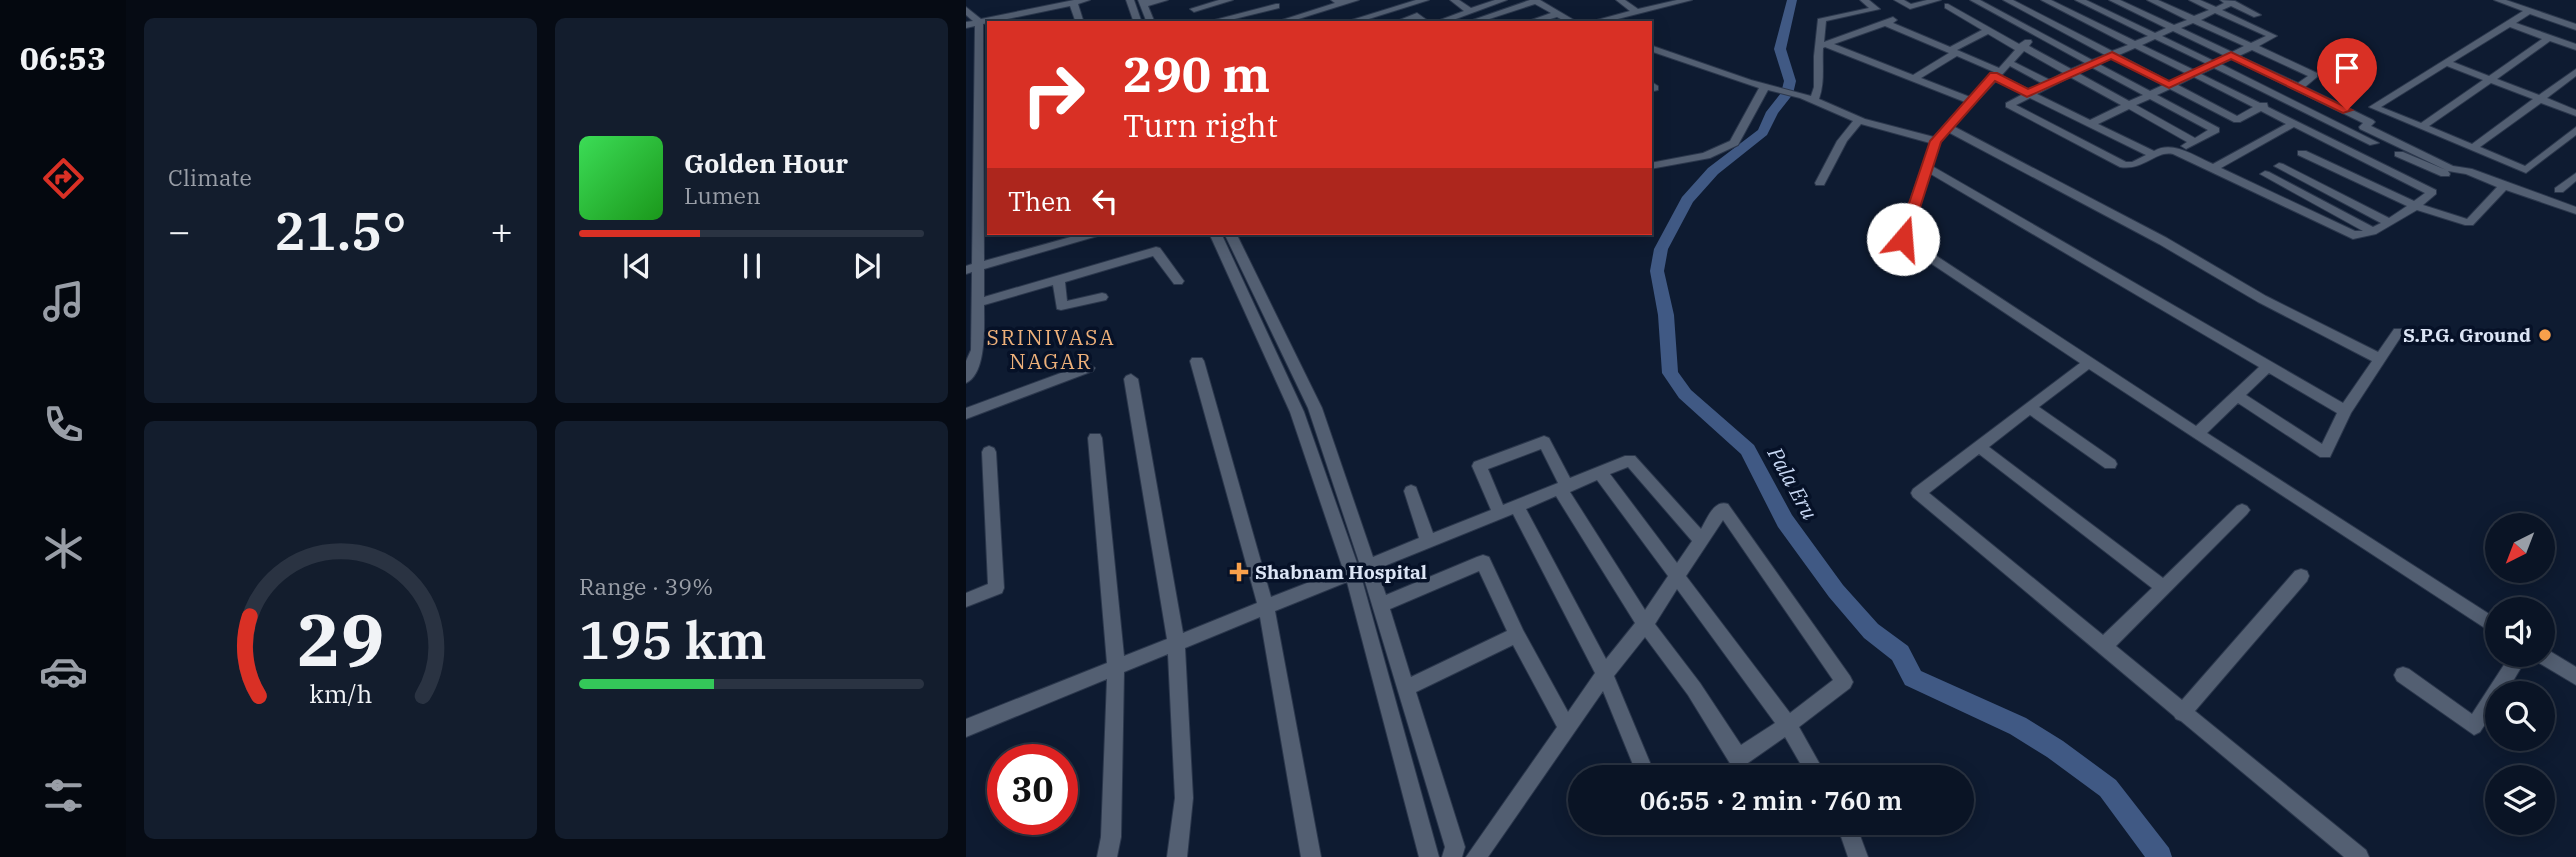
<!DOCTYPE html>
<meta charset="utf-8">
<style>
:root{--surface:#0a1425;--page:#131d2d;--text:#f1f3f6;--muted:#999ea7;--line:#2a3342;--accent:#d93025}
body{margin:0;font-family:"IBM Plex Serif",serif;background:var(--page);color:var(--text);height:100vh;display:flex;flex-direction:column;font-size:26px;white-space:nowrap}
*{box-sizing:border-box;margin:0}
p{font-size:23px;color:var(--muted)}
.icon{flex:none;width:38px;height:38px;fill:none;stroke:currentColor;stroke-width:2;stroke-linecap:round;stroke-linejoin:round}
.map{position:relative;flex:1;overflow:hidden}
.side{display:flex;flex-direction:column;gap:18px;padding:18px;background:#060b14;width:840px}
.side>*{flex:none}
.guide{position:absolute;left:21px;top:21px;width:665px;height:214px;border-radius:0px;box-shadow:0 4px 18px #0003,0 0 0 2px var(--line);background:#d93025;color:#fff;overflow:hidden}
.needle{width:46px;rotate:222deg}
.controls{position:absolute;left:1519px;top:513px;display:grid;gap:14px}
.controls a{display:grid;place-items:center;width:70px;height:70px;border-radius:50%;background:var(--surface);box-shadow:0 4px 18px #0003,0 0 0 2px var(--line);font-size:35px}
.speed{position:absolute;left:21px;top:744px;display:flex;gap:14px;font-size:35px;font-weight:700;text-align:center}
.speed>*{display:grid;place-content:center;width:91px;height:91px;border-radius:50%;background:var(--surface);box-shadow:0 4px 18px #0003,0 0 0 2px var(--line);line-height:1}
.speed .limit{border:10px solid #d22;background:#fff;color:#111}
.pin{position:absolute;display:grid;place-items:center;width:60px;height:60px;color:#fff;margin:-72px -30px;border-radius:50% 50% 50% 0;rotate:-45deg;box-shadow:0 0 7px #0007}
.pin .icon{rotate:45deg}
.me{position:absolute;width:77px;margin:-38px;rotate:18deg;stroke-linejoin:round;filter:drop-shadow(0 0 5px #0008)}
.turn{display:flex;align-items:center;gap:24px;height:147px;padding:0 21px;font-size:32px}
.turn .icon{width:91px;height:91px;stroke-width:2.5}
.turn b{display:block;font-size:49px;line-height:60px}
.then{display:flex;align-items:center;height:66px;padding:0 21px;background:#0003;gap:14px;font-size:26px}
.big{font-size:52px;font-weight:600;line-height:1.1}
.side .tile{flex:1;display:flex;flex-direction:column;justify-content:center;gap:10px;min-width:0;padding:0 24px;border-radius:10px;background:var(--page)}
.side .dial{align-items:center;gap:0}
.dial svg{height:182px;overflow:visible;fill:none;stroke:var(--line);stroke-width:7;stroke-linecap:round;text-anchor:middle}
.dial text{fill:var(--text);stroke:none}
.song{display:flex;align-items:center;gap:21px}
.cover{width:84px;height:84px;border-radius:10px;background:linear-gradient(135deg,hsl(130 70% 55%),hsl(120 70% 35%))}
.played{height:7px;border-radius:4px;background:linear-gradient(90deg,var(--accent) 35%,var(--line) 35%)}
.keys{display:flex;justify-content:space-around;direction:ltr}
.heat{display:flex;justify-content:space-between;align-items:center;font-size:38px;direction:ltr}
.charge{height:10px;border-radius:5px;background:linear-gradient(90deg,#34c759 39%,var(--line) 0)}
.side .tiles{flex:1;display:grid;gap:18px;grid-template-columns:repeat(2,1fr)}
.trip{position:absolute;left:602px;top:765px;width:406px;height:70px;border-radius:35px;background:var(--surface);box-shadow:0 4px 18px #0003,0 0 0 2px var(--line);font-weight:600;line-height:70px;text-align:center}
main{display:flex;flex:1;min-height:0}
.tabs{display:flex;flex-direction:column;width:126px;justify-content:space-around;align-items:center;background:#04080f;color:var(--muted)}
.tabs .icon{width:49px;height:49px}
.tabs .current{color:var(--accent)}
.tabs b{font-size:32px;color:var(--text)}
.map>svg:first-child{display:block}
</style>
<main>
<nav class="tabs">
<b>06:53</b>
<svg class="icon current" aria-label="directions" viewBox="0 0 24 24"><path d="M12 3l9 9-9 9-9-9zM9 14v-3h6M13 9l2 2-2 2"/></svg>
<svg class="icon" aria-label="music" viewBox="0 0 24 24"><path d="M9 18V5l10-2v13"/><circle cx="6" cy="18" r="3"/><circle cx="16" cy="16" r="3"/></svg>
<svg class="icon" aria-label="phone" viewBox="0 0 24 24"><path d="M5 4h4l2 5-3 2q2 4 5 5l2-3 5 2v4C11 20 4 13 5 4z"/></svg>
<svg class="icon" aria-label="climate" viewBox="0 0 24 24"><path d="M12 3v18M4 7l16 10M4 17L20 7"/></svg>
<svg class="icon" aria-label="car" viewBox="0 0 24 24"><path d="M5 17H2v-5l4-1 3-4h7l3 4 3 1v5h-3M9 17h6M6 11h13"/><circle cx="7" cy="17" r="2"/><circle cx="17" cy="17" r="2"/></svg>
<svg class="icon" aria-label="filters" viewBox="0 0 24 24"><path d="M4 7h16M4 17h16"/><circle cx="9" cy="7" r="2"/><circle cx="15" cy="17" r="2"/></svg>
</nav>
<section class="side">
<div class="tiles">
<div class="tile"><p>Climate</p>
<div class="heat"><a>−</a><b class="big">21.5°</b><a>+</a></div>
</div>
<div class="tile">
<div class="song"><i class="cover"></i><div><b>Golden Hour</b><p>Lumen</p></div></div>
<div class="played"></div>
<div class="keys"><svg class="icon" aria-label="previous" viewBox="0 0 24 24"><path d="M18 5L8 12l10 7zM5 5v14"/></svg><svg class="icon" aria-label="pause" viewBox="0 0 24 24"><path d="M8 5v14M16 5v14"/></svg><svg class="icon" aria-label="next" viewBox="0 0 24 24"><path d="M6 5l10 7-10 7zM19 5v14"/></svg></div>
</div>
<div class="tile dial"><svg viewBox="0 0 100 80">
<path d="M14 69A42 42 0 1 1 86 69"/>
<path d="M14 69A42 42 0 0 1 10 34" stroke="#d93025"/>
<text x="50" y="56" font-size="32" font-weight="700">29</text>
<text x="50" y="72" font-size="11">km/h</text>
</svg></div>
<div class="tile"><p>Range · 39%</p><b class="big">195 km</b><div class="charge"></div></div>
</div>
</section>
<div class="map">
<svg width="1610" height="857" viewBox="0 0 1610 857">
<rect width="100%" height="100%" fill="#0e1b31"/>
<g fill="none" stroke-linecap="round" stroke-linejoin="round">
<path fill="#405984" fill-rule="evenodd" d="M 821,0 L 831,0 L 820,49 L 830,81 L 827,94 L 812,113 L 801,135 L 752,174 L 727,202 L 702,249 L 698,271 L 708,315 L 712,372 L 725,390 L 788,445 L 826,515 L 877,585 L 912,624 L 942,646 L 955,671 L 1060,718 L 1097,741 L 1150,780 L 1203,848 L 1206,857 L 1179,857 L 1134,796 L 1081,757 L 1044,734 L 939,685 L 926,660 L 898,638 L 863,597 L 812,527 L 775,454 L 713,398 L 696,373 L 692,315 L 684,271 L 688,249 L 716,197 L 742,168 L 792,130 L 800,112 L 815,93 L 818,81 L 808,49 Z"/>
<g stroke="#2b374c" stroke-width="2">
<g id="minor">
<path d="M 108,0 L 124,0 L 112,4 L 118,23 L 110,23 L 104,6 L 17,24 L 18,261 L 119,233 L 137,233 L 135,235 L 18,269 L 18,297 L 190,247 L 194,248 L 218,281 L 216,284 L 208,284 L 187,256 L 99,282 L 101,301 L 136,293 L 140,294 L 142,297 L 140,300 L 95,310 L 91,309 L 87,285 L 18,305 C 18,325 21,374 0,383 L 0,361 L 5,350 L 6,272 L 0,274 L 0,266 L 6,264 L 9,26 L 0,28 L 0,22 L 7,21 L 0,15 L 0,7 L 15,19 Z"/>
<path d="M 160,0 L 168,0 L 176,23 L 168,23 Z"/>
<path d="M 172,0 L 202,0 L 182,6 L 189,23 L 181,23 Z"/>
<path d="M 253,0 L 267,0 L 228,12 L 224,9 Z"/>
<path d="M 365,0 L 393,0 L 323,22 L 316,20 L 369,3 Z"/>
<path d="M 450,0 L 463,0 L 390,23 L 376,23 Z"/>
<path d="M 484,0 L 493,0 L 505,8 L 529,0 L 541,0 L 479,23 L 466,23 L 498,11 Z"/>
<path d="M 564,0 L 574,0 L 613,23 L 602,23 L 591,17 L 571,23 L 557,23 L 585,13 L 569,4 L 511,23 L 498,23 Z"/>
<path d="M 650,0 L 659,0 L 672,9 L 711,0 L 726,0 L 636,23 L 620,23 L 664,11 Z"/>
<path d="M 894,0 L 903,0 L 914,9 L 860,21 L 858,42 L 927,17 L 931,20 L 927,23 L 984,47 L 1016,30 L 979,8 L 979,4 L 982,4 L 1053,44 L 1059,40 L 1065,40 L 1066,42 L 1063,46 L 1105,69 L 1119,63 L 1004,0 L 1014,0 L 1126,60 L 1139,55 L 1037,0 L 1047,0 L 1146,51 L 1162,45 L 1075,0 L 1085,0 L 1169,41 L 1182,36 L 1109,0 L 1120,0 L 1189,33 L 1200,28 L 1143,0 L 1154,0 L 1208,25 L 1221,20 L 1181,0 L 1192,0 L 1228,16 L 1243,10 L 1223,0 L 1234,0 L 1250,7 L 1258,3 L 1254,0 L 1269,1 L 1295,15 L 1288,17 L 1265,6 L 1256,10 L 1311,36 L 1293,46 L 1351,73 L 1351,77 L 1339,87 L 1407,120 L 1409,122 L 1405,126 L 1487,166 L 1506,169 L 1610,207 L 1610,214 L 1540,190 L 1507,225 L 1499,225 L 1451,210 L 1410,234 L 1387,239 L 1207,154 C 1190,150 1178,171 1154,167 L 1040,107 L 1040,103 L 1057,94 L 1030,81 L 987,126 L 1201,238 L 1300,296 L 1412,352 L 1428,329 L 1436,329 L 1438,332 L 1385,413 L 1364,457 L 1354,457 L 1272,403 L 1241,433 L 1531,619 L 1531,636 L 1123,369 L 1073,407 L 1149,460 L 1151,464 L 1149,468 L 1139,468 L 1064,415 L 1023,447 L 1197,578 L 1271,506 L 1276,504 L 1281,506 L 1284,510 L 1281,514 L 1150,646 L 1216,700 L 1329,571 L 1335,569 L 1341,571 L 1343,576 L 1341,581 L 1229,711 L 1400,850 L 1403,857 L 1378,857 L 1215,721 L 1210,719 L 1208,716 L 947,497 L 945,493 L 947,489 L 1114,363 L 933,242 L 931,239 L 964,143 L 895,124 L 881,141 L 858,185 L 850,185 L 849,183 L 871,141 L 887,121 L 834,98 L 802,90 L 772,145 L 744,158 L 684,169 L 684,163 L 737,153 L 764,141 L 793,88 L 684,51 L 684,45 L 785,80 L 845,96 L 848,87 L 848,56 L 852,19 L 903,8 ZM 1249,13 L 1300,36 L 1285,43 L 1235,20 ZM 1227,23 L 1278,46 L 1266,52 L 1215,28 ZM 919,26 L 983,53 L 947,75 L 868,44 ZM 1207,31 L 1259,56 L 1248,61 L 1196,36 ZM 1022,34 L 1049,50 L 1033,68 L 991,50 ZM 1189,39 L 1241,64 L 1228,70 L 1176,45 ZM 859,47 L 999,102 L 968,137 L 899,119 L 853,99 C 859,82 856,66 857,48 ZM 1169,48 L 1221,74 L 1204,82 L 1153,55 ZM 1286,50 L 1342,76 L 1332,83 L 1273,56 ZM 1058,51 L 1097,73 L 1084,80 L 1048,62 ZM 991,56 L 1028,72 L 1024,74 L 1004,97 L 955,78 ZM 1146,58 L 1197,85 L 1184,91 L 1133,64 ZM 1266,59 L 1397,123 L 1393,127 L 1394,129 L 1480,170 L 1437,152 L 1429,152 L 1429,156 L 1475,176 L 1483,176 L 1484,174 L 1482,171 L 1500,174 L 1531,187 L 1501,219 L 1457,205 L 1470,194 L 1470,190 L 1302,107 L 1301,103 L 1294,103 L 1235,74 L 1248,68 L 1404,145 L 1413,143 L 1255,64 ZM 1044,66 L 1077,84 L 1064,90 L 1035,76 ZM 1125,67 L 1177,95 L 1163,101 L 1112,73 ZM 1104,77 L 1155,105 L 1124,120 L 1071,94 ZM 1228,77 L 1287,107 L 1271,116 L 1212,85 ZM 1204,89 L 1268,122 L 1274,122 L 1295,111 L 1320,124 L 1247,164 C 1228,156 1207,140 1188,151 L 1132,124 L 1163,109 L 1221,142 L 1215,146 L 1220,149 L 1253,132 L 1253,128 L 1191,95 ZM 1064,98 L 1180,155 L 1166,162 L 1160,162 L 1050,105 ZM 1184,99 L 1242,130 L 1229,138 L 1170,105 ZM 1328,127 L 1459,193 L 1448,201 L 1340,151 L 1332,151 L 1332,155 L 1441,206 L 1423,218 L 1317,164 L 1313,163 L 1308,166 L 1415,223 L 1407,227 L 1303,172 L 1299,171 L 1294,174 L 1397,231 L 1389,231 L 1255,168 ZM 982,132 L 1193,244 L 1292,302 L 1406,361 L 1377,403 L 966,166 L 975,141 ZM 963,173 L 1293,367 L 1230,426 L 943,238 ZM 1303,373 L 1371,413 L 1356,444 L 1280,395 ZM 1013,454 L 1186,588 L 1137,635 L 963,493 Z"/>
<path d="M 928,0 L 938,0 L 945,4 L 961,0 L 975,0 L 944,9 Z"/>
<path d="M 1528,0 L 1540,0 L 1610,24 L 1610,30 L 1564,14 L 1550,23 L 1610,44 L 1610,50 L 1584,41 L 1531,79 L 1573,95 L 1610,69 L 1610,76 L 1581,98 L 1610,110 L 1610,116 L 1575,103 L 1514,147 L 1559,166 L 1610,127 L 1610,135 L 1560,173 L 1403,107 L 1557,11 ZM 1544,27 L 1576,39 L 1523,76 L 1487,62 ZM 1481,66 L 1517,80 L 1455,123 L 1415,107 ZM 1525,83 L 1567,99 L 1506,144 L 1463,126 Z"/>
<path d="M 310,4 L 313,4 L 313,8 L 252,23 L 237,23 Z"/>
<path d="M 451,13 L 465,23 L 455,23 L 450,19 L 439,23 L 426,23 Z"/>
<path d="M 684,81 L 692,86 L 692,90 L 684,92 Z"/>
<path d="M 1610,173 L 1610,181 L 1597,192 L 1589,192 L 1589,188 Z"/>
<path d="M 243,233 L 255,233 L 338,412 L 391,563 L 393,562 L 342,408 L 258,233 L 270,233 L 356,408 L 407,557 L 453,538 L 438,491 L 440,487 L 445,485 L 450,487 L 467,533 L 525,510 L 506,466 L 508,462 L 578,436 L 583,438 L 604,478 L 659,456 L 669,456 L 735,529 C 741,519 748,499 762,504 L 884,676 L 887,682 L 884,688 L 833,727 L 861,777 L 842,777 L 819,737 L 779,765 L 772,767 L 765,765 L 722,695 L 679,637 L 648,676 L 690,777 L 672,777 L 637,691 L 522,857 L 500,857 L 591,727 L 547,645 L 450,692 L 499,847 L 496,857 L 476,857 L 479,847 L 397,575 L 395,576 L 473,857 L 453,857 L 381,582 L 309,611 L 355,857 L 335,857 L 294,617 L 219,648 L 227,798 L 221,857 L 201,857 L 209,798 L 202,654 L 158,672 L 155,837 L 151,857 L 131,857 L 135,837 L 141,679 L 0,737 L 0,719 L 141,663 L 122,438 L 124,434 L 134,434 L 136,438 L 158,656 L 201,639 L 158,379 L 160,376 L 165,374 L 172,379 L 217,633 L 291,603 L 224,361 L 226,358 L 236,358 L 238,361 L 305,597 L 377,569 L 324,412 ZM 575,449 L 592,483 L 537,505 L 522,469 ZM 662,467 L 726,541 L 711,563 L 644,474 ZM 631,480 L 702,576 L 679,610 L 604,492 ZM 590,496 L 669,623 L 640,659 L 560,509 ZM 547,514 L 629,673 L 602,712 L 557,630 L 523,557 L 517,555 L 511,557 L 420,595 L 411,569 ZM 757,520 L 867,680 L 824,713 L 720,576 ZM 513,571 L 541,631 L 445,677 L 424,609 ZM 711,589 L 809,723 L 775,745 L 734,683 L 689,624 Z"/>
<path d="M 122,363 L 129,368 L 127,371 L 0,419 L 0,408 Z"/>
<path d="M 23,446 L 28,448 L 30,452 L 38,588 L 36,593 L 0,607 L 0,593 L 22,584 L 16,452 L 18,448 Z"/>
<path d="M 1577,647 L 1610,667 L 1610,685 L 1568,660 L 1566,654 L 1577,654 Z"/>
<path d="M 1545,654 L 1563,654 L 1540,693 L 1531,693 L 1531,706 L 1514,732 L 1508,735 L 1431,681 L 1428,675 L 1431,669 L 1437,667 L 1443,669 L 1506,714 Z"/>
<path d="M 870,822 L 889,822 L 902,857 L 882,857 Z"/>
</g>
</g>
<use href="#minor" fill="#535f72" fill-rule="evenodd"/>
</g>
<path fill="#d93025" stroke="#8d1f18" stroke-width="2" d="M 1146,52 L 1203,81 L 1265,52 L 1386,110 L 1377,113 L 1265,59 L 1203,88 L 1145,59 L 1061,97 L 1029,81 L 975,142 L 944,239 L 937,243 L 933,242 L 931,239 L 964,141 L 1024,73 L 1031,73 L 1062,89 Z"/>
<g fill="#f8a04b" stroke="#061127" stroke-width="2.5">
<circle cx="1579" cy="335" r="7"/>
<path d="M269.5 561.5h7v7h7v7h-7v7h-7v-7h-7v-7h7z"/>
</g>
<g text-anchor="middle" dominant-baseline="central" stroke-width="7" stroke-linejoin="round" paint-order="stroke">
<g font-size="19" font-weight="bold" fill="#dce5f5" stroke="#061127" text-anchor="end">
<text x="1565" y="335">S.P.G. Ground</text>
<text x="289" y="572" text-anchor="start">Shabnam Hospital</text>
</g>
<g font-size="21" letter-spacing="2" fill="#edb07a" stroke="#061127">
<text x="85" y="337">SRINIVASA<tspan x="85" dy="24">NAGAR</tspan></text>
</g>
<g font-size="21" font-style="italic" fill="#c9d9f5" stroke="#061127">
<text transform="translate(827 483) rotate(61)">Pala Eru</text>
</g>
</g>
</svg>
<div class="controls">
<a><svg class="needle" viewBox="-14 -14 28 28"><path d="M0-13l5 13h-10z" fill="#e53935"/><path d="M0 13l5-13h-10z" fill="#999ea7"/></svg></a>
<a><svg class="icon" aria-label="sound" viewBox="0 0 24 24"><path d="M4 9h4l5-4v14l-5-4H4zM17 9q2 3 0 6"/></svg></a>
<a><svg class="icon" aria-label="search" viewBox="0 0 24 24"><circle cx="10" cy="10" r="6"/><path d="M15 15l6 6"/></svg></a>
<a><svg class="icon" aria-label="layers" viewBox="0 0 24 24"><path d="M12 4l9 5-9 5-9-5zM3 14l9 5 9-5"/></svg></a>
</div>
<div class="speed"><div class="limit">30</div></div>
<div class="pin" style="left:1381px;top:110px;background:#d93025"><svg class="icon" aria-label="arrive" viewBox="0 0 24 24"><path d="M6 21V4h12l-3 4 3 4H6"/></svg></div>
<svg class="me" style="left:937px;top:239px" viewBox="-20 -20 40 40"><circle r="19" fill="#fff"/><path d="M0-13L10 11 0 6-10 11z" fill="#d93025"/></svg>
<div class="trip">06:55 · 2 min · 760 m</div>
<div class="guide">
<div class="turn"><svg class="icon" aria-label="right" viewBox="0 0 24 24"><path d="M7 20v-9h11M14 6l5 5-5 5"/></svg><div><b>290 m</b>Turn right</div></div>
<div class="then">Then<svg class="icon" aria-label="left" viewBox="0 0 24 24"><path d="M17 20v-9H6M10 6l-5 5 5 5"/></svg></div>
</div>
</div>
</main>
